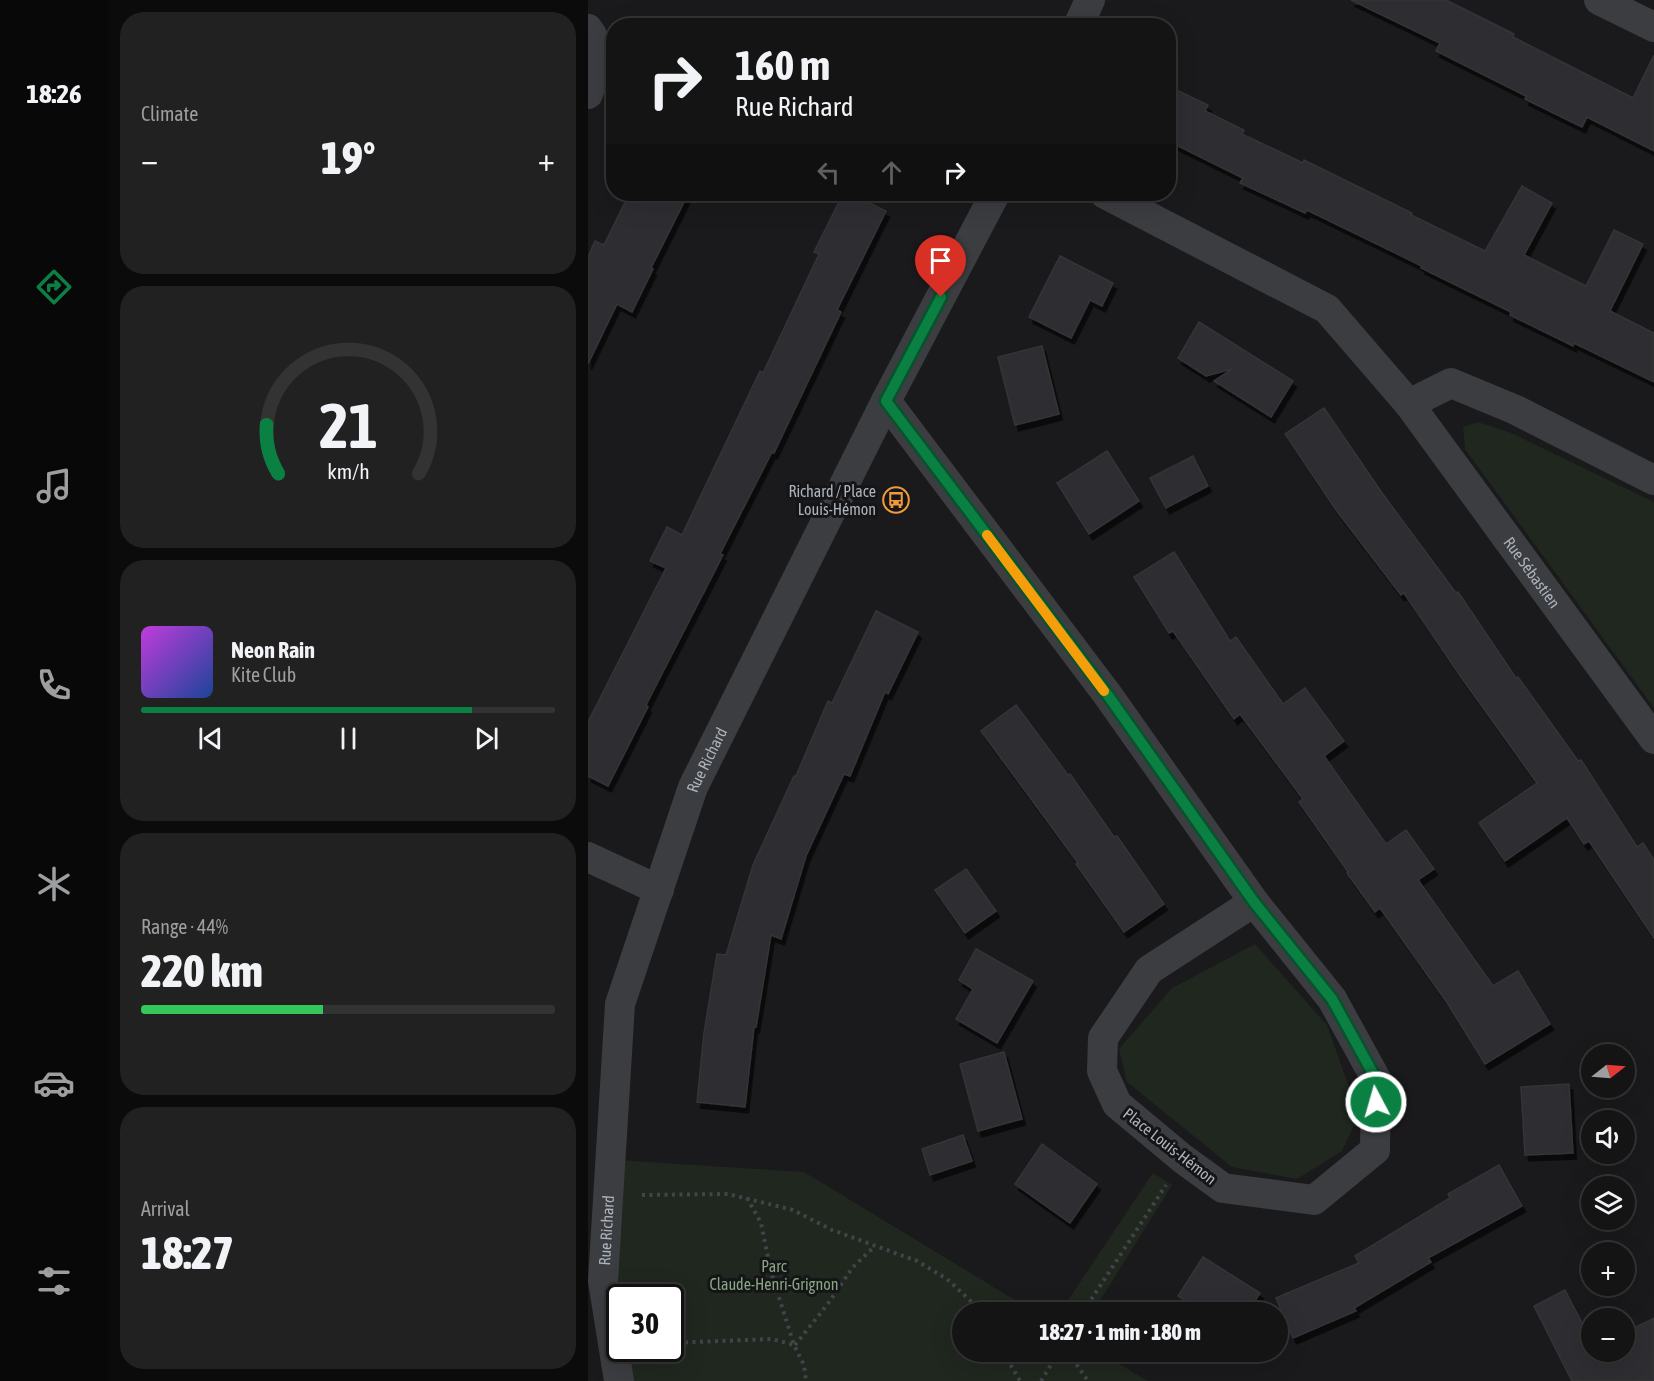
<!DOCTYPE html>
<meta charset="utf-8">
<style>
:root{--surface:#141415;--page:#212122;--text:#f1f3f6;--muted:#9d9ea0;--line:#333334;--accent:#0b8043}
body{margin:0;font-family:"Asap Condensed",sans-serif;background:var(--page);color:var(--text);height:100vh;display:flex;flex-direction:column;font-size:22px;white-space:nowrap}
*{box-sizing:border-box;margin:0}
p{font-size:20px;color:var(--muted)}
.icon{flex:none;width:33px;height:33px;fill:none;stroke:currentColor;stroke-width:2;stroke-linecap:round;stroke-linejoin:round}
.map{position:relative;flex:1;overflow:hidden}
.side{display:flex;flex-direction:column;gap:12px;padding:12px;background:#0b0b0c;width:480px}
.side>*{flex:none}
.guide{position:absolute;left:18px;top:18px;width:570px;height:183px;border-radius:24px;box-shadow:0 6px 24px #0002,0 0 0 2px var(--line);background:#141415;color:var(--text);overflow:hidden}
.needle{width:39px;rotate:73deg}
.tools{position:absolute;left:993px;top:1044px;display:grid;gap:12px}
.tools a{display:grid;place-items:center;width:54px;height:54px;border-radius:50%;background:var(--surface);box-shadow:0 6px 24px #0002,0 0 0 2px var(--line);font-size:30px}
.speed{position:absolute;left:18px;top:1284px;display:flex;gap:12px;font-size:30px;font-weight:700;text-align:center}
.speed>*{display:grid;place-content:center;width:78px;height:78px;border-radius:50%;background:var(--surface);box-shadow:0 6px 24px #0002,0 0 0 2px var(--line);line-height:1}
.speed .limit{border:3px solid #111;border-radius:9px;background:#fff;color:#111}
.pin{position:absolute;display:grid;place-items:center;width:51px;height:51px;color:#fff;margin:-62px -26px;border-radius:50% 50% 50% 0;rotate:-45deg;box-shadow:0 0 6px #0007}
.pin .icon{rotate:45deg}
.me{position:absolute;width:66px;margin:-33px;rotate:354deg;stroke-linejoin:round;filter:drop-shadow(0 0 4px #0008)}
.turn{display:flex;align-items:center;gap:21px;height:126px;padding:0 30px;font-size:27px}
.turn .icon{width:78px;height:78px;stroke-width:2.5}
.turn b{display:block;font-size:42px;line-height:51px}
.lanes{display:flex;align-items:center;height:57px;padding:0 30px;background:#0003;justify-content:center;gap:30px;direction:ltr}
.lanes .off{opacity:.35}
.big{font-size:45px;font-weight:800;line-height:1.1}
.side .widget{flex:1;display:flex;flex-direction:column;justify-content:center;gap:9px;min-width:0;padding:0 21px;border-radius:24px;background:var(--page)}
.side .dial{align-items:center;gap:0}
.dial svg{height:156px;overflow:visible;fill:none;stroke:var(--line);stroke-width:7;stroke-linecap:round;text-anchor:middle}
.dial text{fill:var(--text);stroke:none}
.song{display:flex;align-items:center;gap:18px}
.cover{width:72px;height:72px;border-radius:9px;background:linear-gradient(135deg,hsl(290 70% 55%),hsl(220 70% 35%))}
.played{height:6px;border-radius:3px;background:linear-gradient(90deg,var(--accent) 80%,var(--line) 80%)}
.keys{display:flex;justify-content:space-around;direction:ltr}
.heat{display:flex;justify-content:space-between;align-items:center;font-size:33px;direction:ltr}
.charge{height:9px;border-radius:4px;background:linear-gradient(90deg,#34c759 44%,var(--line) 0)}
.trip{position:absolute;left:364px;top:1302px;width:336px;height:60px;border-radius:30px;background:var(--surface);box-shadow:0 6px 24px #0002,0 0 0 2px var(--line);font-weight:800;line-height:60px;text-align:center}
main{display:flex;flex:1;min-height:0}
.menu{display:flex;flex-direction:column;width:108px;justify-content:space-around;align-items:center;background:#080808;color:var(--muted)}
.menu .icon{width:42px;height:42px}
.menu .selected{color:var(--accent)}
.menu b{font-size:27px;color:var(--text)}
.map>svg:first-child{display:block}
</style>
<main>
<nav class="menu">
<b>18:26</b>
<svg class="icon selected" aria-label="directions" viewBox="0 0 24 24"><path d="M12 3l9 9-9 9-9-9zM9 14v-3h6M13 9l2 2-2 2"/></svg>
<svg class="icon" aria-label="music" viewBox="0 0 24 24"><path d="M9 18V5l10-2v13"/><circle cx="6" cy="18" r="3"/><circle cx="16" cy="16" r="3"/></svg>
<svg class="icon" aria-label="phone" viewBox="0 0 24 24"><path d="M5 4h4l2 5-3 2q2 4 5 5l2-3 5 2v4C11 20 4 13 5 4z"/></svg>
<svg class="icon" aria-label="climate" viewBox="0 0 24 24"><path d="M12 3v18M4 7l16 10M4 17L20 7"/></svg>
<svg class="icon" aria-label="car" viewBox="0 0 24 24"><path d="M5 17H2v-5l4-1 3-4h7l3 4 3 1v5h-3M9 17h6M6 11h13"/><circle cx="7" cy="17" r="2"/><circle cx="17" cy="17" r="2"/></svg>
<svg class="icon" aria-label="filters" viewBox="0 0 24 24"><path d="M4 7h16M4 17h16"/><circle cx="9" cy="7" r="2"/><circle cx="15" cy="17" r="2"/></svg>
</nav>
<section class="side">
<div class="widget"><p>Climate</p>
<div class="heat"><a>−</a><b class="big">19°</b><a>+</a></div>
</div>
<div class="widget dial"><svg viewBox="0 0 100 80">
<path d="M14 69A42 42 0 1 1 86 69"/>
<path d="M14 69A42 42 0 0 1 8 44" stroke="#0b8043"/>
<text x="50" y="56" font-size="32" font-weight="700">21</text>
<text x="50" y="72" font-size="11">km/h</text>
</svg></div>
<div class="widget">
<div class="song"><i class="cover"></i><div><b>Neon Rain</b><p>Kite Club</p></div></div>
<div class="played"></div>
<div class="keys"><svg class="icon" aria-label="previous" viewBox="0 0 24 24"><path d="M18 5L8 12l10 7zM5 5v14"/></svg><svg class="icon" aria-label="pause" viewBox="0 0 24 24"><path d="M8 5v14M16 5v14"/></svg><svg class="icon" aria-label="next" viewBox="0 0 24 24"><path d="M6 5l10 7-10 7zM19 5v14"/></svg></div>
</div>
<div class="widget"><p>Range · 44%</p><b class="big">220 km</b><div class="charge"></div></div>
<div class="widget"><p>Arrival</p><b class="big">18:27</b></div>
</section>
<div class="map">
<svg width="1066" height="1381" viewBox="0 0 1066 1381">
<defs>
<filter id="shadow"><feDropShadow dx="3.5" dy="6" stdDeviation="0" flood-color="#0009"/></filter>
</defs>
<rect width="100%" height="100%" fill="#1a1a1c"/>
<g fill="#1f271f">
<path d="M 890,422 L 921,432 L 1066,502 L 1066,708 L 877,449 L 875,427 Z"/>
<path d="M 667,944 L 739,1025 L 771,1115 L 754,1151 L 709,1179 L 644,1167 L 539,1082 L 531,1049 L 584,988 Z"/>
<path d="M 29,1160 L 216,1172 L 447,1312 L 375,1312 L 375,1352 L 511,1352 L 560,1381 L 43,1381 L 36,1349 L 82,1348 L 82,1298 L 32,1298 L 29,1309 Z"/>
<path d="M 565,1173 L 584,1185 L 505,1312 L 472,1312 Z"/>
</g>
<g fill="#2d2d30" stroke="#343438" stroke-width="1.5" filter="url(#shadow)">
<path d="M 763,0 L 858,0 L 926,34 L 925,37 L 1045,98 L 1066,55 L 1066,151 L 999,117 L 994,127 L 937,99 L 938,96 L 848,51 L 852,43 Z"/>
<path d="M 580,86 L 620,105 L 617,111 L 656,130 L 654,134 L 715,163 L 716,160 L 824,213 L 823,215 L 897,251 L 934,186 L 964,203 L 936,255 L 998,286 L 1026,230 L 1055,244 L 1022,311 L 1066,333 L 1066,382 L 986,343 L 985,346 L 922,315 L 923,312 L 833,268 L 834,266 L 719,210 L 717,213 L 652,183 L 655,178 L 580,141 Z"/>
<path d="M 41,194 L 100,194 L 63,268 L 65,269 L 44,312 L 29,304 L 0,364 L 0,257 L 7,241 L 16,245 Z"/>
<path d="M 255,194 L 263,194 L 298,211 L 249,310 L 253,312 L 186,453 L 184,452 L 132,554 L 135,555 L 58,705 L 60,707 L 20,786 L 0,776 L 0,722 L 78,568 L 62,561 L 79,527 L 94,535 L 172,371 L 175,373 L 231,254 L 226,252 Z"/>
<path d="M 472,256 L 525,283 L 514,306 L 502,300 L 483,338 L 441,317 Z"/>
<path d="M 611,322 L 705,381 L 683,417 L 626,381 L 644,369 L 618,376 L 590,358 Z"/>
<path d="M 454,346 L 471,414 L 427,425 L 410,357 Z"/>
<path d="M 736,408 L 794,493 L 868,593 L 870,592 L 928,678 L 930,677 L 990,761 L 993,760 L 1049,847 L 1055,843 L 1066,860 L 1066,938 L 1001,841 L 996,844 L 979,818 L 917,861 L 891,823 L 949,783 L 873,677 L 816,593 L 813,595 L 748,510 L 697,434 Z"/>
<path d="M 519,451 L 551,501 L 501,534 L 469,483 Z"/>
<path d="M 605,456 L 620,486 L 578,508 L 562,478 Z"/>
<path d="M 586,552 L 642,641 L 648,637 L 695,704 L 717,688 L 756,741 L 736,756 L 798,844 L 818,830 L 846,869 L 830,880 L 905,986 L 930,971 L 962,1024 L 897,1064 L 858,1001 L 792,908 L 787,912 L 759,873 L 760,872 L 711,802 L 715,799 L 652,714 L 646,719 L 585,631 L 581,633 L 546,577 Z"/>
<path d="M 288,611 L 330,632 L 300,694 L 297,692 L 262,776 L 256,774 L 218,856 L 193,939 L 183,935 L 168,1027 L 166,1027 L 157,1107 L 109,1102 L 116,1033 L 129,954 L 138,955 L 165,865 L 206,776 L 208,776 L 240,701 L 244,703 Z"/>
<path d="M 428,705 L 480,775 L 482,774 L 526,837 L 529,836 L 576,904 L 536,932 L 488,864 L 490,863 L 393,731 Z"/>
<path d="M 378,869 L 408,911 L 377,933 L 347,890 Z"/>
<path d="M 388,949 L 445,981 L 409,1043 L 368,1019 L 385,989 L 371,980 Z"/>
<path d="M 416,1052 L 434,1119 L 390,1131 L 372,1064 Z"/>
<path d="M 981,1084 L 985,1153 L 937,1155 L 933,1087 Z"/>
<path d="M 375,1135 L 384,1161 L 342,1175 L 334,1149 Z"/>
<path d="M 454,1144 L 509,1184 L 482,1223 L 427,1184 Z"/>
<path d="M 911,1165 L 934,1206 L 840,1258 L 843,1262 L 766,1308 L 768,1311 L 705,1338 L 688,1298 L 771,1263 L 767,1256 L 862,1198 L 860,1194 Z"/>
<path d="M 615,1257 L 672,1293 L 660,1312 L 616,1312 L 590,1296 Z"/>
<path d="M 977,1290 L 1004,1342 L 1004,1352 L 1036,1352 L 1036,1333 L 1066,1318 L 1066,1381 L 984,1381 L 946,1306 Z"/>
</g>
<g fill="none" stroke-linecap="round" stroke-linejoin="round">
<g stroke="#414448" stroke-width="4" stroke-dasharray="3 4.5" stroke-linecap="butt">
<path d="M 54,1195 L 140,1194 L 205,1210 L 244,1230 L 329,1261 L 359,1279 L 388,1306 L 392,1312"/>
<path d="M 159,1198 L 173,1223 L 183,1272 L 206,1345"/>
<path d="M 495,1312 L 578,1185"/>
<path d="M 82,1343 L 184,1339 L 206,1345 L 216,1365 L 218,1381"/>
<path d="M 207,1345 L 239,1305 L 265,1267 L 287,1246"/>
<path d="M 415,1352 L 432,1381"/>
<path d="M 480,1352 L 500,1381"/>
<path d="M 453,1381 L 471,1352"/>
</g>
<g stroke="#3b3d41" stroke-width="30">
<path d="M 1011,0 L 1066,27"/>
<path d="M 490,26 L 502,0"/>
<path d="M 0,29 C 15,47 7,73 0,94"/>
<path id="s1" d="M 517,194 L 739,309 L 821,404 L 1066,739"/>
<path d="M 298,401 L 519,694 L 666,902 L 744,999 L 788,1079 L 787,1150 L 726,1200 L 635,1188 L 595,1159 L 529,1104 L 514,1071 L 515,1038 L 561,970 L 666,902"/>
<path d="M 821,404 L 863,383 L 928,410 L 1066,480"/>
<path d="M 0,857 L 71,890"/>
<path id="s2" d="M 31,1381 L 15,1281 L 32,1004 L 105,787 L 298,401 L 407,194"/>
</g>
</g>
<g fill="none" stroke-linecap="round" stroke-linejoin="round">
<g stroke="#07532c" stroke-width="15">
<path id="route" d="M 353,297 L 298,401 L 519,694 L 666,902 L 744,999 L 788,1079 L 788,1102"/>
</g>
<use href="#route" stroke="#0b8043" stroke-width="10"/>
<path stroke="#f59e0b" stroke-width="10" d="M 399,535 L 516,691"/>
</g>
<defs>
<g id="bus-ring" transform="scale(1.35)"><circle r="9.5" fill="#151517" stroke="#f09a3d" stroke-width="1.5"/><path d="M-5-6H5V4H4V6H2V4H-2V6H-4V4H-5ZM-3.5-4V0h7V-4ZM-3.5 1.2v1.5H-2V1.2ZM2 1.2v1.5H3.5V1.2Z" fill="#f09a3d"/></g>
</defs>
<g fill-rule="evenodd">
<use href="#bus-ring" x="308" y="500"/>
</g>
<g text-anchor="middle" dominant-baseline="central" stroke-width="6" stroke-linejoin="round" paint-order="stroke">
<g font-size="16" fill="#acb3bb" stroke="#151517" text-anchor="end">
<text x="288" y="491">Richard / Place<tspan x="288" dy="18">Louis-Hémon</tspan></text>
</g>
<g font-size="16" fill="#acb3bb" stroke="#151517">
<text stroke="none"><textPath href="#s1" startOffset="584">Rue Sébastien</textPath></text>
<text stroke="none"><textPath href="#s2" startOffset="638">Rue Richard</textPath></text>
<text transform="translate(582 1146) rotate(38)">Place Louis-Hémon</text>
<text stroke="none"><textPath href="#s2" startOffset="152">Rue Richard</textPath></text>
</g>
<g font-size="16" fill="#87a684" stroke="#151517">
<text x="186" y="1266">Parc<tspan x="186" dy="18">Claude-Henri-Grignon</tspan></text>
</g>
</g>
</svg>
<div class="tools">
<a><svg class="needle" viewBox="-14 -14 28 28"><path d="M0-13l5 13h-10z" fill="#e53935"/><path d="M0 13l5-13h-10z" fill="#9d9ea0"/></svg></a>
<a><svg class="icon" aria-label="sound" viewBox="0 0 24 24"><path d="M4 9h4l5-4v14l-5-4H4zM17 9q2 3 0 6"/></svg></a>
<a><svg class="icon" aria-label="layers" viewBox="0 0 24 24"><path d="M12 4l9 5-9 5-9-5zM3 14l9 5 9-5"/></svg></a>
<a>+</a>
<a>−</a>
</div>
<div class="speed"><div class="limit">30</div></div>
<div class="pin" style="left:353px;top:297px;background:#d93025"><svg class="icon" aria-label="arrive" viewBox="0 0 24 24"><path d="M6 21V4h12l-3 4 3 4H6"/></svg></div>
<svg class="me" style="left:788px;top:1102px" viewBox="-20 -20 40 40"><circle r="17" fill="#0b8043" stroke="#fff" stroke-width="3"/><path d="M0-11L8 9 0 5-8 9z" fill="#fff"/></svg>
<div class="trip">18:27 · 1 min · 180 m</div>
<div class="guide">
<div class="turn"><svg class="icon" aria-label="right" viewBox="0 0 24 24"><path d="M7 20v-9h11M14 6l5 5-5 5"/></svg><div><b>160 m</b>Rue Richard</div></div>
<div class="lanes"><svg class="icon off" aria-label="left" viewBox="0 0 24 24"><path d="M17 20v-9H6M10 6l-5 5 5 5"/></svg><svg class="icon off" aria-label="ahead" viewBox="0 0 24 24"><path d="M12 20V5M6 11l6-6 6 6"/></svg><svg class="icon" aria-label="right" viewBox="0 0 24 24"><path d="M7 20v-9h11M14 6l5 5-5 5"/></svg></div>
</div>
</div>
</main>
